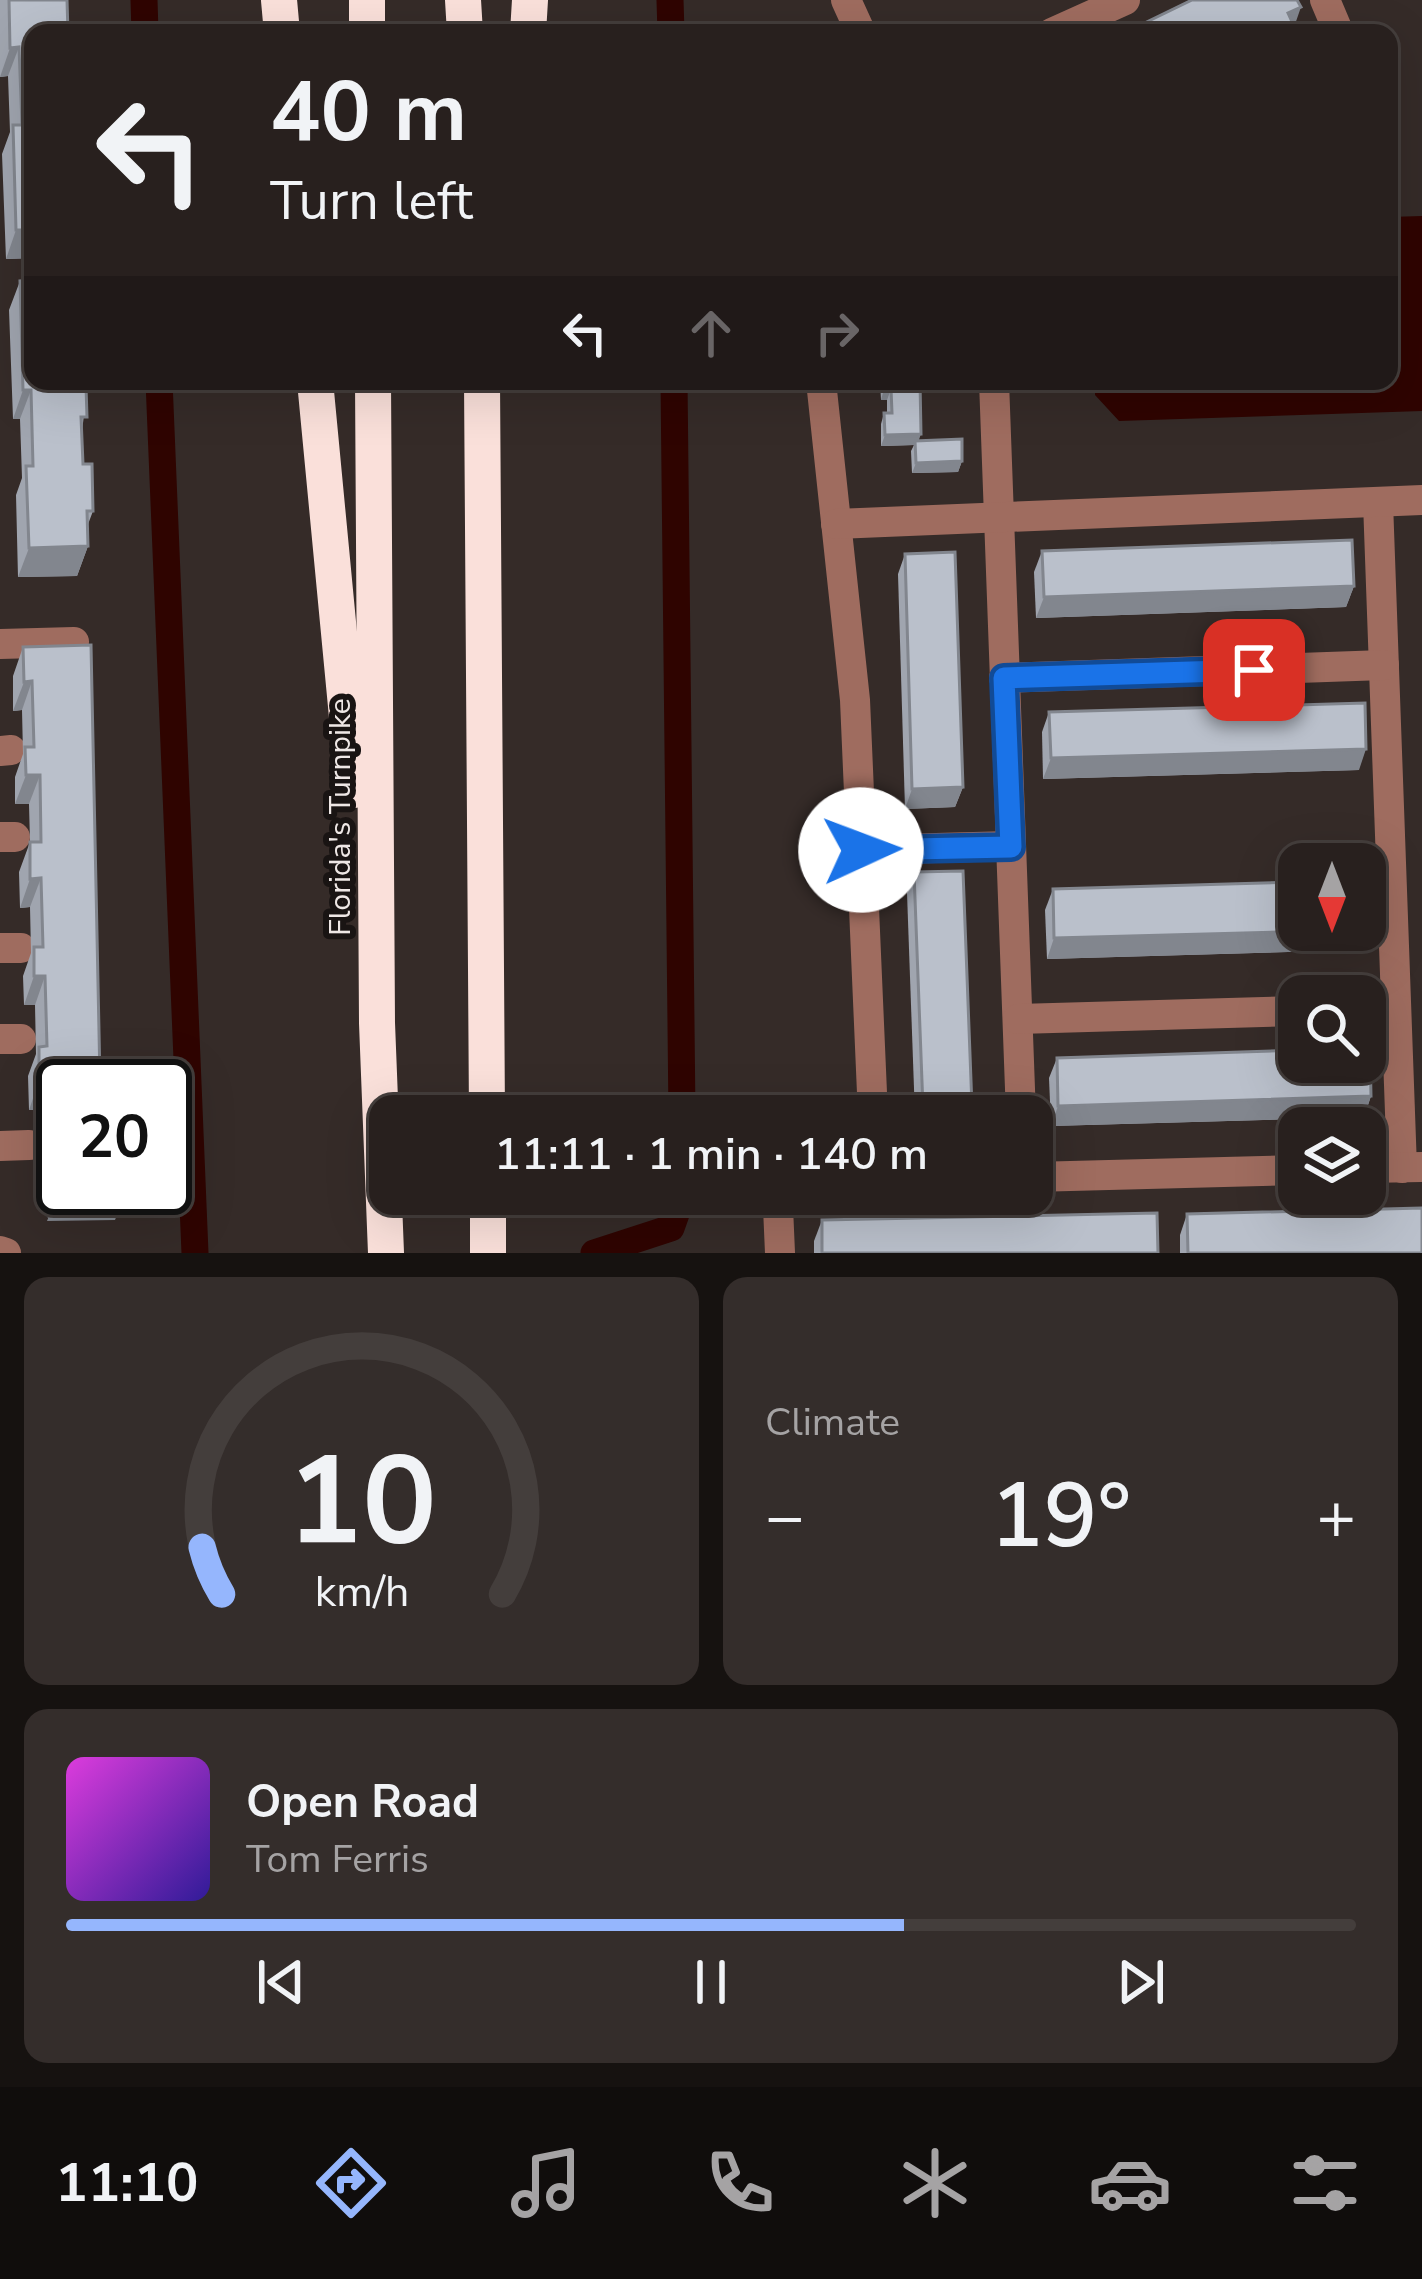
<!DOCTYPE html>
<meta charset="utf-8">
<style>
:root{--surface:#28201e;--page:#342d2b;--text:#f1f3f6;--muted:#a5a3a4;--line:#443e3c;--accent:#95b6fd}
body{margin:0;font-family:"Nunito Sans",sans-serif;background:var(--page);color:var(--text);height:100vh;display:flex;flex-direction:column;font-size:45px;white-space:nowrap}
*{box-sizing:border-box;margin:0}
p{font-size:39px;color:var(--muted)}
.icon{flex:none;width:66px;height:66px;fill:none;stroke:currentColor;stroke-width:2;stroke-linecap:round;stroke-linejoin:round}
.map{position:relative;height:1253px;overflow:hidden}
.details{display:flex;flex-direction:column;gap:24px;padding:24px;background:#161210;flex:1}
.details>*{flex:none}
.guide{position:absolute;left:24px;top:24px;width:1374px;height:366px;border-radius:24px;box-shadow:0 12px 48px #0002,0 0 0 3px var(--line);background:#28201e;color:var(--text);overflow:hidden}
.needle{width:78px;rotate:180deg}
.fabs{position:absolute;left:1278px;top:843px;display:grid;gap:24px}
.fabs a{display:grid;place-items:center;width:108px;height:108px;border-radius:24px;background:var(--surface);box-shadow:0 12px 48px #0002,0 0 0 3px var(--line);font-size:60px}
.speed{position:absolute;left:36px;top:1059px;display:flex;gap:24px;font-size:60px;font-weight:700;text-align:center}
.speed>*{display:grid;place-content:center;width:156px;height:156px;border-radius:50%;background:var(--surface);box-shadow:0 12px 48px #0002,0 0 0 3px var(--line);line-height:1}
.speed .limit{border:6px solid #111;border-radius:18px;background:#fff;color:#111}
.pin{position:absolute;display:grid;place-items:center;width:102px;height:102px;color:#fff;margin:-51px;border-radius:24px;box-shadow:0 6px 18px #0006}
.me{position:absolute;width:132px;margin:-66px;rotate:88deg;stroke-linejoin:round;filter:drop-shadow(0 0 9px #0008)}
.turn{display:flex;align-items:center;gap:42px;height:252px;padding:0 48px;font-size:54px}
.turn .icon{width:156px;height:156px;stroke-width:2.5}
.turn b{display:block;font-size:84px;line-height:102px}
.lanes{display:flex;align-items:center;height:114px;padding:0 48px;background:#0003;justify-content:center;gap:60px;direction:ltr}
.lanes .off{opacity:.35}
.big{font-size:90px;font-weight:600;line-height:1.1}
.details .widget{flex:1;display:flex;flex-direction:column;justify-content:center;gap:18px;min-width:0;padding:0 42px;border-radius:24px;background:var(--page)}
.details .dial{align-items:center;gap:0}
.dial svg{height:312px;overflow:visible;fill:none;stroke:var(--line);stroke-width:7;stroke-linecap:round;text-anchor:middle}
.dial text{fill:var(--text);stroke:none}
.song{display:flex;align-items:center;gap:36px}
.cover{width:144px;height:144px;border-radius:18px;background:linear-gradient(135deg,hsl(300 70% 55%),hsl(250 70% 35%))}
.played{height:12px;border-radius:6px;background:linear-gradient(90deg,var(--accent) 65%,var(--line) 65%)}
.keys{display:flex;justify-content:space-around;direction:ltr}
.heat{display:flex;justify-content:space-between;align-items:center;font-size:66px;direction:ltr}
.details .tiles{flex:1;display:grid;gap:24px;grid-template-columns:1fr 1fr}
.widget:last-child{grid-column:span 2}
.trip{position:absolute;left:369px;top:1095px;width:684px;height:120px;border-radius:24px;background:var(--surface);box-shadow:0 12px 48px #0002,0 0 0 3px var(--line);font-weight:600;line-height:120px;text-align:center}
.tab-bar{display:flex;height:192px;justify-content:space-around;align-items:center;background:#100d0c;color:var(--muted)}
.tab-bar .icon{width:84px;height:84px}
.tab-bar .current{color:var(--accent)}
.tab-bar b{font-size:54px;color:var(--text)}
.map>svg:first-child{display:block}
</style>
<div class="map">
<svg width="1422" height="1253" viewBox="0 0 1422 1253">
<rect width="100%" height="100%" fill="#352b28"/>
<path fill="#2f0400" d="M 1422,216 L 1422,411 L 1119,421 L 1095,395 L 1095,381 L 1389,381 L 1389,217 Z"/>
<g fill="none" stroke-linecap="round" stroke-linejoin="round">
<g stroke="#2f0400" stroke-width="27">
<path d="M 144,0 L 145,33"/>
<path d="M 670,0 L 671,33"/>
<path d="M 159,381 L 195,1253"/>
<path d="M 674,381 L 682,1116"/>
<path d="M 594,1253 L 671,1228 L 683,1194"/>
</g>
<g stroke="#9f6c5f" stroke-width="30">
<path d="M 846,0 L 861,33"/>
<path d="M 1325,0 L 1339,33"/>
<path d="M 1052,33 L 1125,0"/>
<path d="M 821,381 L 855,700 L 873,1116"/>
<path d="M 994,381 L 1021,1116"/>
<path d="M 1378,502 L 1402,1168"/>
<path d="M 836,524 L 1422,500"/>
<path d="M 0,644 L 74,642"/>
<path d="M 1004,678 L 1384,665"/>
<path d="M 0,751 L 11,750"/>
<path d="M 0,837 L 15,837"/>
<path d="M 861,850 L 1011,846"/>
<path d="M 0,948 L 21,948"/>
<path d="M 1365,1009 L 1396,1009"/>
<path d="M 1018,1019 L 1299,1011"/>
<path d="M 0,1039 L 21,1039"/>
<path d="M 0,1146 L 29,1145"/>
<path d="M 1365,1168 L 1422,1167"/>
<path d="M 1032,1177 L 1299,1170"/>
<path d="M 0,1251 L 6,1253"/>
<path d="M 780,1253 L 778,1207 L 793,1194"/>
</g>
<g stroke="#fae0da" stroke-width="36">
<path d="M 279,0 L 282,33"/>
<path d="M 367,0 L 367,33"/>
<path d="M 463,0 L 465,33"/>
<path d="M 528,33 L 530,0"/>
<path d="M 315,381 L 354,790"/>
<path d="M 373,381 L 377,1023 L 386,1253"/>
<path d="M 482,381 L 487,1116"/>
<path d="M 488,1194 L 488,1253"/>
</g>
</g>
<g fill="#a0a5af">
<path d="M 0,0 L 67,0 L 33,258 L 6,259 L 2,154 L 10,132 L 8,76 L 0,77 Z"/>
<path d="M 20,281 L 86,399 L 82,431 L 83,464 L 93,511 L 87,527 L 88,546 L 77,576 L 18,577 L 16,495 L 22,478 L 20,419 L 13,419 L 9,310 Z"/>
<path d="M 880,381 L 920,381 L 919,441 L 962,461 L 958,472 L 912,473 L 911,451 L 914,445 L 881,446 L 881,424 L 884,413 L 887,413 L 887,400 L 881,400 Z"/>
<path d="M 1042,551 L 1354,586 L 1346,607 L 1036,618 L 1034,572 Z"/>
<path d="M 905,554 L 963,787 L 955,807 L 905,809 L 898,574 Z"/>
<path d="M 91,645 L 63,1109 L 29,1110 L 28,1076 L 36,1054 L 35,1005 L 24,1005 L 23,976 L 31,953 L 30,907 L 20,908 L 19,872 L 30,842 L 29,804 L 15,804 L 15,777 L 23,754 L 22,710 L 13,711 L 13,676 L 23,647 Z"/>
<path d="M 1049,712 L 1359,770 L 1043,779 L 1042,732 Z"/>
<path d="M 914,872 L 972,1107 L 968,1116 L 915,1116 L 907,893 Z"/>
<path d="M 1053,889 L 1366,930 L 1359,950 L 1047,959 L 1045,910 Z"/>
<path d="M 1057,1058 L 1371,1096 L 1364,1117 L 1051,1126 L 1049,1078 Z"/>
<path d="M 1187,1214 L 1422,1253 L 1180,1253 L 1180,1235 Z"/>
<path d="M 822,1220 L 1158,1253 L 814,1253 L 814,1241 Z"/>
</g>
<g fill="#82868e">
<path d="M 1301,7 L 1292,33 L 1280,33 L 1288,13 Z"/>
<path d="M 19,47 L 8,76 L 0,77 L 10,48 Z"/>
<path d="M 16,230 L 33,230 L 33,258 L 6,259 Z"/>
<path d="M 884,389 L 891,389 L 887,400 L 881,400 Z"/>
<path d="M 23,390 L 31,390 L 20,419 L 13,419 Z"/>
<path d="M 921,434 L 917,445 L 915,441 L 914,445 L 881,446 L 885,435 Z"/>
<path d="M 962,461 L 958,472 L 912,473 L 916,463 Z"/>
<path d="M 88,546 L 77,576 L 18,577 L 29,548 Z"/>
<path d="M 1354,586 L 1346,607 L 1036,618 L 1044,597 Z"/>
<path d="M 32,681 L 22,710 L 13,711 L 24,682 Z"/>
<path d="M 1366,749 L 1359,770 L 1043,779 L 1051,758 Z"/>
<path d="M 26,775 L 40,775 L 29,804 L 15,804 Z"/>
<path d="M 963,787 L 955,807 L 905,809 L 912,789 Z"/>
<path d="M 41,878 L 30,907 L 20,908 L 30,879 Z"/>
<path d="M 1366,930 L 1359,950 L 1047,959 L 1054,938 Z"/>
<path d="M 34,976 L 45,976 L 35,1005 L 24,1005 Z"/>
<path d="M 100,1080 L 98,1086 L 63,1086 L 63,1109 L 29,1110 L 39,1081 Z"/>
<path d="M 1371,1096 L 1364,1117 L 1051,1126 L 1058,1106 Z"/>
<path d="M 972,1107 L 968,1116 L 920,1116 L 923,1108 Z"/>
<path d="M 117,1215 L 115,1220 L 47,1221 L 49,1216 Z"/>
</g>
<g fill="#bac0cb" stroke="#82868e" stroke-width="3">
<path d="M 9,0 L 67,0 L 68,33 L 33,33 L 33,230 L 16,230 L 13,125 L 22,125 L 19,47 L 10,48 Z"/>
<path d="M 1192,0 L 1297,0 L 1301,7 L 1288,13 L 1294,26 L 1280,33 L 1124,33 Z"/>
<path d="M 33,280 L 33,381 L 91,381 L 91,385 L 86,386 L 87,417 L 81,417 L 83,464 L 92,464 L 93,511 L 87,511 L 88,546 L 29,548 L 26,466 L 33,466 L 31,390 L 23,390 L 20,281 Z"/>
<path d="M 884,381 L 920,381 L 921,434 L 885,435 L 884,413 L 892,413 L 891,389 L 884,389 Z"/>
<path d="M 962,439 L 962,461 L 916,463 L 915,441 Z"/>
<path d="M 1352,540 L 1354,586 L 1044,597 L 1042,551 Z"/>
<path d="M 955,552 L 963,787 L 912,789 L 905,554 Z"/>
<path d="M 91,645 L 100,1080 L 39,1081 L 39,1047 L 47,1046 L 45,976 L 34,976 L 34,947 L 43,947 L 41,878 L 30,879 L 30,842 L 41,842 L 40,775 L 26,775 L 25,747 L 34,747 L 32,681 L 24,682 L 23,647 Z"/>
<path d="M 1365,703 L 1366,749 L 1051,758 L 1049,712 Z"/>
<path d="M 963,871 L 972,1107 L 923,1108 L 914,872 Z"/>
<path d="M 1299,882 L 1299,930 L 1355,930 L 1054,938 L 1053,889 Z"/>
<path d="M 1365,1048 L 1370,1048 L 1371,1096 L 1058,1106 L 1057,1058 L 1299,1050 L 1299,1062 L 1365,1062 Z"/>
<path d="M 63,1184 L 63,1188 L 116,1188 L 117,1215 L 49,1216 L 49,1185 Z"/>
<path d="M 1422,1208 L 1422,1253 L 1188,1253 L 1187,1214 Z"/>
<path d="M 1157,1213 L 1158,1253 L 822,1253 L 822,1220 Z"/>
</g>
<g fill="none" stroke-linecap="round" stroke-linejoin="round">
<g stroke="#114b97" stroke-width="30">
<path id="route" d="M 861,850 L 1011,847 L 1004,678 L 1254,670"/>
</g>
<use href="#route" stroke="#1a73e8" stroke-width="21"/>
</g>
<g text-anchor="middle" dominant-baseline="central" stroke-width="12" stroke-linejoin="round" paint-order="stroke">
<g font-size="30" fill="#eee7e5" stroke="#191413">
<text transform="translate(340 817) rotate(-90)">Florida's Turnpike</text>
</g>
</g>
</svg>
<div class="fabs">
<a><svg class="needle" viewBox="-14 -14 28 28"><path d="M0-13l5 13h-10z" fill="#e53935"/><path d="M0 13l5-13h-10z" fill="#a5a3a4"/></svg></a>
<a><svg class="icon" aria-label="search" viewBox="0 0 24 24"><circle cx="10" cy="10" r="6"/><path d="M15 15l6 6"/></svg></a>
<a><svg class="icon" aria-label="layers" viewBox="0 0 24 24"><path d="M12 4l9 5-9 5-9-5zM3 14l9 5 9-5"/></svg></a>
</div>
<div class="speed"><div class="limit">20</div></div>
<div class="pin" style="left:1254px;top:670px;background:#d93025"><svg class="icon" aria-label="arrive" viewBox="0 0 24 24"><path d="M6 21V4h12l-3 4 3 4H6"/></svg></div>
<svg class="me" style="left:861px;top:850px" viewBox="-20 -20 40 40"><circle r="19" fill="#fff"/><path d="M0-13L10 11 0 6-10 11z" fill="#1a73e8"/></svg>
<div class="trip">11:11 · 1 min · 140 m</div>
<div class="guide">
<div class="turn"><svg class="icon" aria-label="left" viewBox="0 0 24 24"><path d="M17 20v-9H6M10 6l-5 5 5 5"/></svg><div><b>40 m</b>Turn left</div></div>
<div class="lanes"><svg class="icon" aria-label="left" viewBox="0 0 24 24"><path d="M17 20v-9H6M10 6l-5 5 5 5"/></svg><svg class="icon off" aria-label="ahead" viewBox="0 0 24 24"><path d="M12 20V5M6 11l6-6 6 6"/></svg><svg class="icon off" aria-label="right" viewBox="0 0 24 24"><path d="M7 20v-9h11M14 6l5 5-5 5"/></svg></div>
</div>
</div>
<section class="details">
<div class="tiles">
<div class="widget dial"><svg viewBox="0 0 100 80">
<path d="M14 69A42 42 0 1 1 86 69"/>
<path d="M14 69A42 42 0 0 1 9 57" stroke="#95b6fd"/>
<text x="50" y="56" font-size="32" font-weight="700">10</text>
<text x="50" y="72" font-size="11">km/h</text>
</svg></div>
<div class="widget"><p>Climate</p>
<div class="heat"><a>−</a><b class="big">19°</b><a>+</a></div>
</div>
<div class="widget">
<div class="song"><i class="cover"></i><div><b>Open Road</b><p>Tom Ferris</p></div></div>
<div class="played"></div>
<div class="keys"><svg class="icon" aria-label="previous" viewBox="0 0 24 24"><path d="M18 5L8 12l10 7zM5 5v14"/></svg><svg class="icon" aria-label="pause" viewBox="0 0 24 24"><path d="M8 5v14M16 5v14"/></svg><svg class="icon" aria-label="next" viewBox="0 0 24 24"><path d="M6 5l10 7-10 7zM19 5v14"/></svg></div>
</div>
</div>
</section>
<nav class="tab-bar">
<b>11:10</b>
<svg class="icon current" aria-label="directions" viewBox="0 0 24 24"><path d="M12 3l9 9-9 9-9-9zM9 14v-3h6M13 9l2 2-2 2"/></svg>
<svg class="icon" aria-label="music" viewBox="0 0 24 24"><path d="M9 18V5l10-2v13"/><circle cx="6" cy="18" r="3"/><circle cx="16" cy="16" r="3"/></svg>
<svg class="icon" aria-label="phone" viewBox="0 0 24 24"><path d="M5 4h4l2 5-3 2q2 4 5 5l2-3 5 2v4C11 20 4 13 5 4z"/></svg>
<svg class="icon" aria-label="climate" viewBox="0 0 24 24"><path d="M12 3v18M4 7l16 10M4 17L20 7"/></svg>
<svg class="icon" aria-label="car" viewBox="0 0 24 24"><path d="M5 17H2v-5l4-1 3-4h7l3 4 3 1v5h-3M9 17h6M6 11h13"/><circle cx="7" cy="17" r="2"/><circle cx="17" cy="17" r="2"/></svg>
<svg class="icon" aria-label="filters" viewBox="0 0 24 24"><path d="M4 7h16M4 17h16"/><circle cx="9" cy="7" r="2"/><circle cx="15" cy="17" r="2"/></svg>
</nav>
